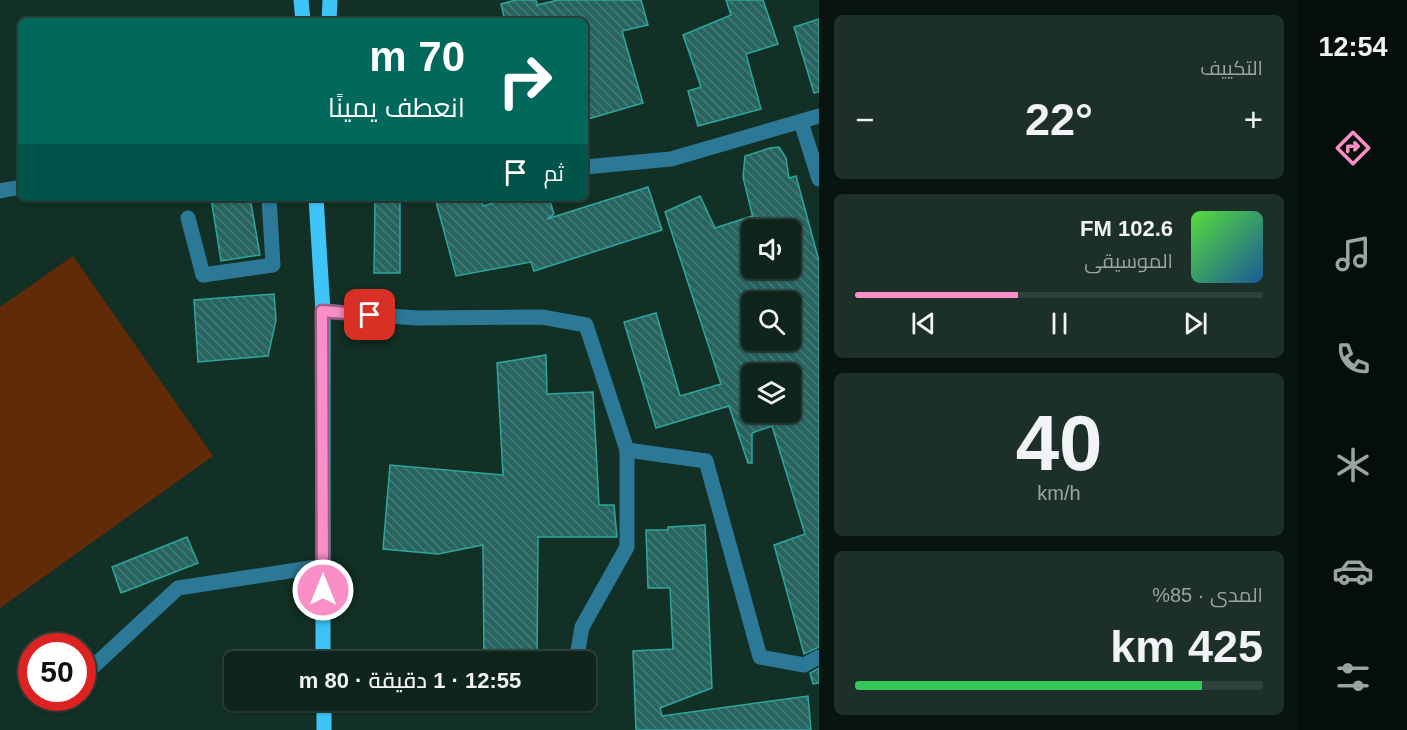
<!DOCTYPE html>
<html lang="ar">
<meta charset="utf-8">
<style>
:root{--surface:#0e241c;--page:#1c3029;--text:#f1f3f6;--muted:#9ba4a3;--line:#2e413b;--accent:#fa8fc8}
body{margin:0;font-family:Arial,Cairo,sans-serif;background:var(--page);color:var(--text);direction:rtl;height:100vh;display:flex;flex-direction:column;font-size:22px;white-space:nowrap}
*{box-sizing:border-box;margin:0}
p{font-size:20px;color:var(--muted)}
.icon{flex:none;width:33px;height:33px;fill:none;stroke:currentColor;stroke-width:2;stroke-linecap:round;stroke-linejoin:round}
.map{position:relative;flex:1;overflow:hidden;direction:ltr}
.panel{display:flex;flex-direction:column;gap:15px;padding:15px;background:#08140f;width:480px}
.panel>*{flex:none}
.top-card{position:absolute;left:18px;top:18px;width:570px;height:183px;border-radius:9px;box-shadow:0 2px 4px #0004,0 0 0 2px var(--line);direction:rtl;background:#00695c;color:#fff;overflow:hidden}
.fabs{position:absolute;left:741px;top:219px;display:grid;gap:12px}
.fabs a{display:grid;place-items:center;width:60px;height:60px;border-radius:9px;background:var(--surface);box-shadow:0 2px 4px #0004,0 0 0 2px var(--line);font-size:30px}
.speed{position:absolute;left:18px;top:633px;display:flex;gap:12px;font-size:30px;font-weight:700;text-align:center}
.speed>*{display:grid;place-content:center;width:78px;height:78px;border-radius:50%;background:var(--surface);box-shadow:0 2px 4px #0004,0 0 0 2px var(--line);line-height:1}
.speed .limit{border:9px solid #d22;background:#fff;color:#111}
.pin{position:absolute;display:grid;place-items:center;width:51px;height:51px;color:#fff;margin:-26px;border-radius:12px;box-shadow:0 3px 9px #0006}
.me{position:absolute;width:66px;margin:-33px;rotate:0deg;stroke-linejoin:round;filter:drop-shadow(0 0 4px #0008)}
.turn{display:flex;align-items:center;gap:21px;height:126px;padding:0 24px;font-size:27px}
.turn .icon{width:78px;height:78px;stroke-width:2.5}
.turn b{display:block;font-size:42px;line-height:51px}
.then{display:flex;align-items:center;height:57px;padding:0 24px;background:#0003;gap:12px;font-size:22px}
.big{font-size:45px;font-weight:600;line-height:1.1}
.panel .widget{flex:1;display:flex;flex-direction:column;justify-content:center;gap:9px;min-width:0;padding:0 21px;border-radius:9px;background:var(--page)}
.panel .dial{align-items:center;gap:0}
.dial b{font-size:78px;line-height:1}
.song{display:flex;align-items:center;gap:18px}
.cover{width:72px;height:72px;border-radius:9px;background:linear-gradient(135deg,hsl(110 70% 55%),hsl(210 70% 35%))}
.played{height:6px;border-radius:3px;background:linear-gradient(90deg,var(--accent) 40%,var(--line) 40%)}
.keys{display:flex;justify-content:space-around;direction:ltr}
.heat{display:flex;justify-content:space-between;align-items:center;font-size:33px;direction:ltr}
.charge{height:9px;border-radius:4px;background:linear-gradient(90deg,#34c759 85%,var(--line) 0)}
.trip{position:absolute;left:224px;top:651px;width:372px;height:60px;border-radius:9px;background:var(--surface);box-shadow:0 2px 4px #0004,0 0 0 2px var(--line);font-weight:600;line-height:60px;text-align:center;direction:rtl}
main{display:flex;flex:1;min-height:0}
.tabs{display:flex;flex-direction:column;width:108px;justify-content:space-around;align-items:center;background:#060e0b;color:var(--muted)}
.tabs .icon{width:42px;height:42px}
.tabs .active{color:var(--accent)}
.tabs b{font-size:27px;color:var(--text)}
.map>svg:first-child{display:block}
</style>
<main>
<nav class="tabs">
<b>12:54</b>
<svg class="icon active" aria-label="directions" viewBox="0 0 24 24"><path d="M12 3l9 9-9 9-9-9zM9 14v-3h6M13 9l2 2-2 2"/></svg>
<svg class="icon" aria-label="music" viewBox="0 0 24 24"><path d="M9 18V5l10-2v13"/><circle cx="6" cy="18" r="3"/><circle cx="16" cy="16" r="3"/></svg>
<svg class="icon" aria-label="phone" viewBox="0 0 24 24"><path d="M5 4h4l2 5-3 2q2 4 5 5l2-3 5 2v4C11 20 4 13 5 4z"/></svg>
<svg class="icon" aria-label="climate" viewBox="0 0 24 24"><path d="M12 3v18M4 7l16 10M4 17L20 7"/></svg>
<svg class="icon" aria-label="car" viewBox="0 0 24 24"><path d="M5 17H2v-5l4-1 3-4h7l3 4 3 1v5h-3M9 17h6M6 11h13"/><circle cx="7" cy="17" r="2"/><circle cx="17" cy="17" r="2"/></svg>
<svg class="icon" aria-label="filters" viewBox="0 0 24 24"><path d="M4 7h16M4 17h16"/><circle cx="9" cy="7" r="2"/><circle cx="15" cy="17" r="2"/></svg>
</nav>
<section class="panel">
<div class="widget"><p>التكييف</p>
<div class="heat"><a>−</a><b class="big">22°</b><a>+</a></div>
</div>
<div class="widget">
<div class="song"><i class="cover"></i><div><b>102.6 FM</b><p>الموسيقى</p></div></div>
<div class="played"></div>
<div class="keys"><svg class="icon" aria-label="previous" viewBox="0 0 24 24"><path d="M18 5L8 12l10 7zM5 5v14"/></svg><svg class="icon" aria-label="pause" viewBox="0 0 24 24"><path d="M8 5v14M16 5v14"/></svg><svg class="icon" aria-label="next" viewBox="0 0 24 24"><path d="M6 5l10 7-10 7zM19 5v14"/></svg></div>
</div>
<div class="widget dial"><b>40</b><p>km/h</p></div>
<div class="widget"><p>المدى · 85%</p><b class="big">425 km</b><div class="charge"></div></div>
</section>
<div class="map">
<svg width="819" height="730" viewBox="0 0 819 730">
<defs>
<pattern id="building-back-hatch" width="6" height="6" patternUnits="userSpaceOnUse" patternTransform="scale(1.5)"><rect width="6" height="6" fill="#28645f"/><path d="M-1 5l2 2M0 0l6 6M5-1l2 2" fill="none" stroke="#457a75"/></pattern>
</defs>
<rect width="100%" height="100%" fill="#123025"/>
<path fill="#622b07" d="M 73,256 L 213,456 L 0,608 L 0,307 Z"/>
<g fill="url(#building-back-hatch)" stroke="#2da79e" stroke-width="1.5" fill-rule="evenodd">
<path d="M 516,0 L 536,0 L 537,5 L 558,0 L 641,0 L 648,25 L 622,31 L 643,103 L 585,120 L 585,21 L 505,21 L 501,4 Z"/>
<path d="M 726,0 L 763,0 L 778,44 L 746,54 L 761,109 L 698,126 L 688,91 L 701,87 L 683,35 L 731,15 Z"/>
<path d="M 819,19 L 819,92 L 814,93 L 794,27 Z"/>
<path d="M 779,147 L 786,158 L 789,178 L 796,176 L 819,261 L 819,647 L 804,654 L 774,545 L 805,534 L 772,426 L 752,433 L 752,463 L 748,463 L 729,406 L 656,428 L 624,322 L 656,313 L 680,396 L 721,384 L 665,212 L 700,196 L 715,228 L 752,216 L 752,268 L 790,268 L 790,230 L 756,230 L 743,177 L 745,156 L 770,148 ZM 752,302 L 790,302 L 790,340 L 752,340 ZM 752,374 L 790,374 L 790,412 L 752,412 Z"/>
<path d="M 648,187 L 662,230 L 534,271 L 531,262 L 456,276 L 435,198 L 481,198 L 483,206 L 510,198 L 549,198 L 554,214 L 547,219 Z"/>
<path d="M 211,198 L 250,198 L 260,255 L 221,261 Z"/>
<path d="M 375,198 L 400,198 L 400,273 L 374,273 Z"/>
<path d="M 274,294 L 276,320 L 268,356 L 198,362 L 194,300 Z"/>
<path d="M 546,355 L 547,394 L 593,392 L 599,505 L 614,505 L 617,537 L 538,537 L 537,662 L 484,662 L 483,545 L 438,554 L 383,549 L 390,465 L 503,475 L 497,363 Z"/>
<path d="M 705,525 L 712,688 L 660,708 L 662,716 L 808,696 L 811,730 L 636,730 L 633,651 L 673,649 L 670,588 L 648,588 L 646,530 L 668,530 L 668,527 Z"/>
<path d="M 187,537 L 198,563 L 121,593 L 112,567 Z"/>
<path d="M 819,668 L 819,683 L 813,684 L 810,673 Z"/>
</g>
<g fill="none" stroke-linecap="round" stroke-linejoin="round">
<g stroke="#2b7997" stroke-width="15">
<path d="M 801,122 L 819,179"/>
<path d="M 585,167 L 671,159 L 819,116"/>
<path d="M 0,191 L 21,187"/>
<path d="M 188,218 L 203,275 L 273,265 L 269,198"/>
<path d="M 323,311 L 417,318 L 542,317 L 586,325 L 627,450 L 627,547 L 582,627 L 576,662"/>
<path d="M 627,450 L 706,461 L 760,657 L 804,665 L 819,657"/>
<path d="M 82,677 L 178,588 L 323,566"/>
<path d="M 522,702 L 531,700"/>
<path d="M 53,704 L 60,698"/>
</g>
<g stroke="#3ec4f6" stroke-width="15">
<path d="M 301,0 L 303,21"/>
<path d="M 329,21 L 330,0"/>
<path d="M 316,198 L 323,311 L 323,662"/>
<path d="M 324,700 L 324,730"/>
</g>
</g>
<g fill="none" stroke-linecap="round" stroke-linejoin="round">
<g stroke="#a25d82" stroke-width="15">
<path id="route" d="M 323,590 L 322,311 L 370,315"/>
</g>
<use href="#route" stroke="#fa8fc8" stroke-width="10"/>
</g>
</svg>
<div class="fabs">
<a><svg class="icon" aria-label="sound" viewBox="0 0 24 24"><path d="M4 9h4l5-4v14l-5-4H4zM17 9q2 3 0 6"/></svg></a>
<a><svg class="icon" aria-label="search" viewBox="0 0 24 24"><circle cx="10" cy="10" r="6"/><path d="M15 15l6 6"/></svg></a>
<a><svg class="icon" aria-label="layers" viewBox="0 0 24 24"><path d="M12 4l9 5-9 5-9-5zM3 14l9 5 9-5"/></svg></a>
</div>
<div class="speed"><div class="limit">50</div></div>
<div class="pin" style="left:370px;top:315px;background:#d93025"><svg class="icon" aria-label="arrive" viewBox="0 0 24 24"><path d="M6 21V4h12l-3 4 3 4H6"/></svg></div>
<svg class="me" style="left:323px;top:590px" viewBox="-20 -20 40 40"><circle r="17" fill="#fa8fc8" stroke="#fff" stroke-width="3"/><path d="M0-11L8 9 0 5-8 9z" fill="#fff"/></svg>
<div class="trip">12:55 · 1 دقيقة · 80 m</div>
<div class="top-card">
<div class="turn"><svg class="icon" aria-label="right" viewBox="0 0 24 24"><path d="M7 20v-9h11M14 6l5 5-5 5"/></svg><div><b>70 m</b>انعطف يمينًا</div></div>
<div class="then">ثم<svg class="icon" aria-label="arrive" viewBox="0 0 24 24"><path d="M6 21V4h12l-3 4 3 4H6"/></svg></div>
</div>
</div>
</main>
